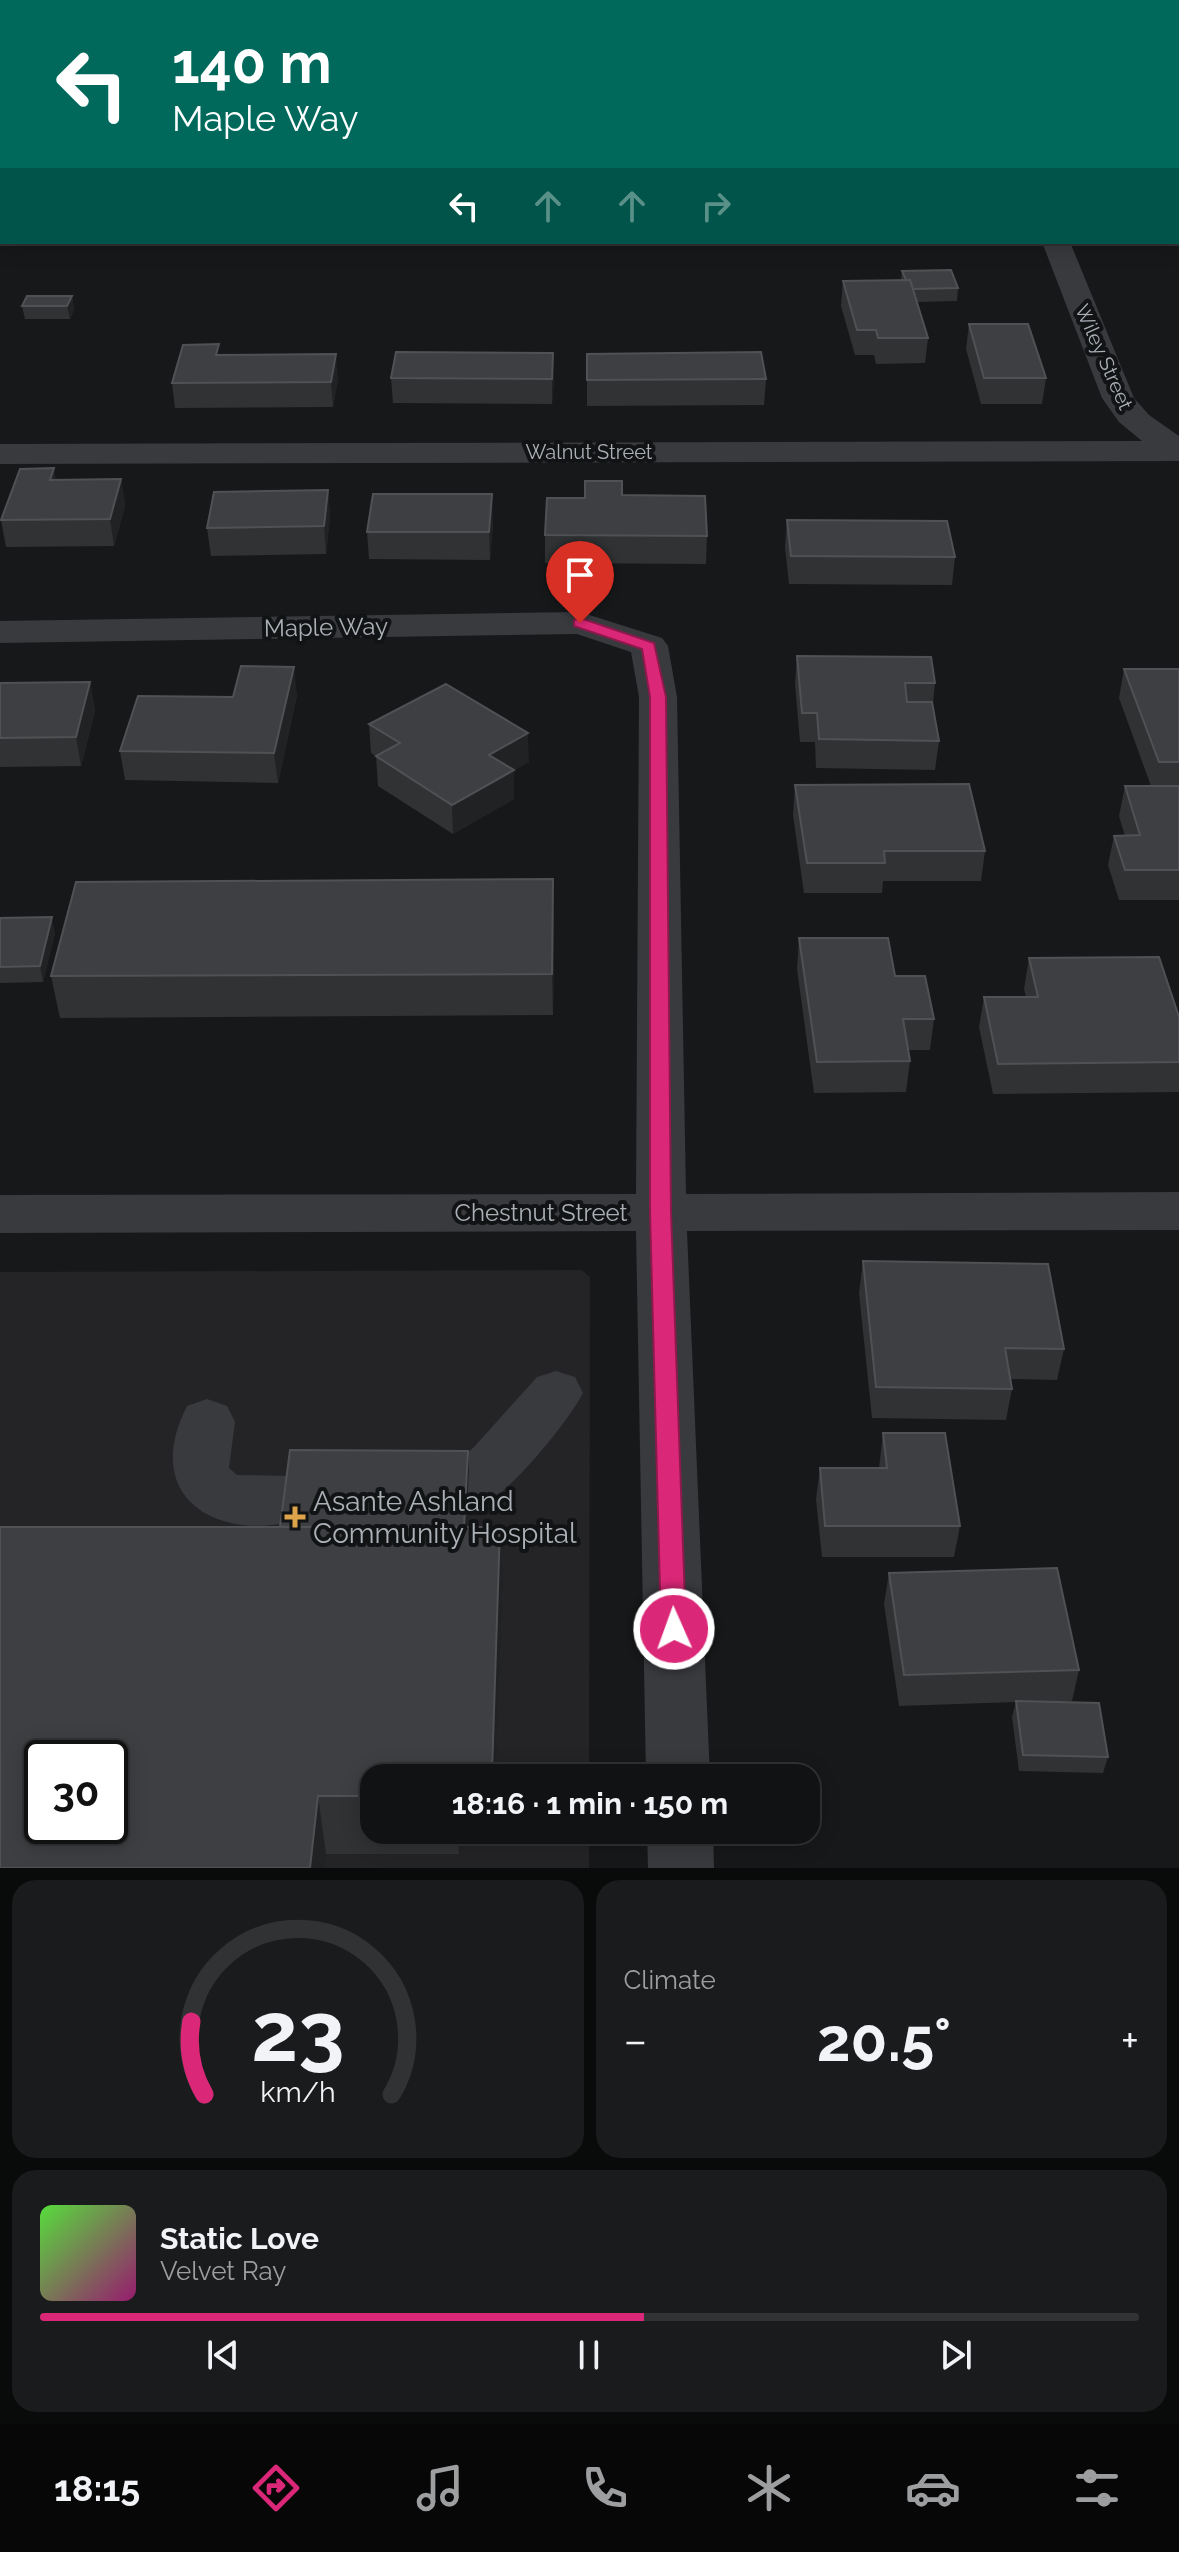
<!DOCTYPE html>
<meta charset="utf-8">
<style>
:root{--surface:#111213;--page:#1a1b1c;--text:#f1f3f6;--muted:#9c9ea0;--line:#303233;--accent:#db2777}
body{margin:0;font-family:Raleway,sans-serif;background:var(--page);color:var(--text);height:100vh;display:flex;flex-direction:column;font-size:30px;white-space:nowrap}
*{box-sizing:border-box;margin:0}
p{font-size:26px;color:var(--muted)}
.icon{flex:none;width:44px;height:44px;fill:none;stroke:currentColor;stroke-width:2;stroke-linecap:round;stroke-linejoin:round}
.map{position:relative;height:1868px;overflow:hidden}
.sheet{display:flex;flex-direction:column;gap:12px;padding:12px;background:#090a0a;flex:1}
.sheet>*{flex:none}
.top-card{position:absolute;left:0px;top:0px;width:1180px;height:244px;box-shadow:0 4px 20px #0003,0 0 0 2px var(--line);background:#00695c;color:#fff;overflow:hidden}
.speed{position:absolute;left:24px;top:1740px;display:flex;gap:16px;font-size:40px;font-weight:700;text-align:center}
.speed>*{display:grid;place-content:center;width:104px;height:104px;border-radius:50%;background:var(--surface);box-shadow:0 4px 20px #0003,0 0 0 2px var(--line);line-height:1}
.speed .limit{border:4px solid #111;border-radius:12px;background:#fff;color:#111}
.pin{position:absolute;display:grid;place-items:center;width:68px;height:68px;color:#fff;margin:-82px -34px;border-radius:50% 50% 50% 0;rotate:-45deg;box-shadow:0 0 8px #0007}
.pin .icon{rotate:45deg}
.me{position:absolute;width:88px;margin:-44px;rotate:358deg;stroke-linejoin:round;filter:drop-shadow(0 0 6px #0008)}
.turn{display:flex;align-items:center;gap:28px;height:168px;padding:0 40px;font-size:36px}
.turn .icon{width:104px;height:104px;stroke-width:2.5}
.turn b{display:block;font-size:56px;line-height:68px}
.lanes{display:flex;align-items:center;height:76px;padding:0 40px;background:#0003;justify-content:center;gap:40px;direction:ltr}
.lanes .off{opacity:.35}
.big{font-size:60px;font-weight:700;line-height:1.1}
.sheet .tile{flex:1;display:flex;flex-direction:column;justify-content:center;gap:12px;min-width:0;padding:0 28px;border-radius:24px;background:var(--page)}
.sheet .dial{align-items:center;gap:0}
.dial svg{height:208px;overflow:visible;fill:none;stroke:var(--line);stroke-width:7;stroke-linecap:round;text-anchor:middle}
.dial text{fill:var(--text);stroke:none}
.song{display:flex;align-items:center;gap:24px}
.cover{width:96px;height:96px;border-radius:12px;background:linear-gradient(135deg,hsl(110 70% 55%),hsl(320 70% 35%))}
.played{height:8px;border-radius:4px;background:linear-gradient(90deg,var(--accent) 55%,var(--line) 55%)}
.keys{display:flex;justify-content:space-around;direction:ltr}
.heat{display:flex;justify-content:space-between;align-items:center;font-size:44px;direction:ltr}
.sheet .tiles{flex:1;display:grid;gap:12px;grid-template-columns:1fr 1fr}
.tile:last-child{grid-column:span 2}
.trip{position:absolute;left:360px;top:1764px;width:460px;height:80px;border-radius:24px;background:var(--surface);box-shadow:0 4px 20px #0003,0 0 0 2px var(--line);font-weight:700;line-height:80px;text-align:center}
.dock{display:flex;height:128px;justify-content:space-around;align-items:center;background:#070708;color:var(--muted)}
.dock .icon{width:56px;height:56px}
.dock .current{color:var(--accent)}
.dock b{font-size:36px;color:var(--text)}
.map>svg:first-child{display:block}
</style>
<div class="map">
<svg width="1179" height="1868" viewBox="0 0 1179 1868">
<rect width="100%" height="100%" fill="#171819"/>
<path fill="#242426" fill-rule="evenodd" d="M 582,1270 L 590,1277 L 589,1778 L 374,1778 L 374,1830 L 589,1830 L 589,1868 L 0,1868 L 0,1272 ZM 42,1758 L 110,1758 L 110,1826 L 42,1826 Z"/>
<g fill="none" stroke-linecap="round" stroke-linejoin="round">
<g fill="#393a3e" fill-rule="evenodd">
<path d="M 943,0 L 965,0 L 966,2 L 944,2 Z"/>
<rect x="1178" y="34" width="1" height="14"/>
<rect x="0" y="44" width="2" height="14"/>
<path d="M 1042,242 L 1070,242 L 1134,398 L 1149,415 L 1179,436 L 1179,461 L 0,464 L 0,444 L 1142,441 L 1119,422 L 1102,398 Z"/>
<path d="M 580,612 L 662,638 L 668,646 L 677,697 L 686,1194 L 1179,1192 L 1179,1230 L 687,1231 L 710,1778 L 646,1778 L 636,1231 L 0,1233 L 0,1195 L 636,1194 L 639,697 L 631,652 L 577,634 L 0,643 L 0,621 Z"/>
<path d="M 556,1371 L 575,1377 L 583,1393 C 569,1421 502,1504 472,1511 C 464,1512 455,1508 448,1505 L 439,1488 L 448,1471 L 474,1447 L 537,1377 Z"/>
<path d="M 207,1399 L 227,1406 L 235,1422 L 229,1468 L 237,1475 L 288,1476 L 308,1483 L 317,1500 L 308,1517 C 225,1546 138,1502 187,1406 Z"/>
<path d="M 647,1830 L 713,1830 L 714,1868 L 648,1868 Z"/>
</g>
</g>
<g fill="#313234">
<path d="M 59,0 L 161,0 L 161,1 L 58,2 Z"/>
<path d="M 372,0 L 456,0 L 456,2 L 374,2 Z"/>
<path d="M 661,0 L 760,0 L 760,2 L 662,2 Z"/>
<path d="M 803,0 L 897,0 L 897,2 L 804,2 Z"/>
<path d="M 983,0 L 1082,0 L 1082,2 L 984,2 Z"/>
<path d="M 1112,0 L 1179,0 L 1179,16 L 1178,2 L 1113,2 Z"/>
<rect x="0" y="101" width="2" height="52"/>
<rect x="1178" y="170" width="1" height="53"/>
<path d="M 902,271 L 958,288 L 957,301 L 917,302 L 928,338 L 925,363 L 876,364 L 874,355 L 855,355 L 841,306 L 843,281 L 901,280 Z"/>
<path d="M 72,296 L 74,309 L 70,319 L 25,319 L 22,306 Z"/>
<path d="M 969,324 L 1046,378 L 1042,404 L 981,404 L 966,349 Z"/>
<path d="M 587,354 L 766,379 L 764,405 L 587,406 Z"/>
<path d="M 220,355 L 338,379 L 333,407 L 175,408 L 172,383 Z"/>
<path d="M 391,378 L 554,379 L 552,404 L 393,403 Z"/>
<path d="M 121,479 L 125,506 L 114,546 L 6,547 L 1,520 L 56,480 Z"/>
<path d="M 328,490 L 330,517 L 326,554 L 211,556 L 207,528 Z"/>
<path d="M 622,495 L 707,536 L 706,564 L 545,563 L 545,535 L 585,498 Z"/>
<path d="M 787,520 L 955,557 L 952,585 L 789,584 L 785,547 Z"/>
<path d="M 493,521 L 490,560 L 369,559 L 367,532 Z"/>
<path d="M 797,656 L 935,683 L 933,703 L 939,741 L 935,770 L 816,768 L 815,742 L 800,742 L 795,684 Z"/>
<path d="M 1124,669 L 1179,669 L 1179,900 L 1119,900 L 1108,865 L 1114,836 L 1125,836 L 1119,816 L 1125,786 L 1151,786 L 1119,698 Z"/>
<path d="M 90,682 L 95,711 L 81,766 L 0,767 L 0,683 Z"/>
<path d="M 297,695 L 278,783 L 125,780 L 120,751 Z"/>
<path d="M 369,724 L 529,762 L 514,770 L 514,799 L 453,834 L 378,786 L 376,756 L 371,753 Z"/>
<path d="M 795,785 L 985,851 L 981,881 L 883,881 L 882,893 L 804,893 L 793,815 Z"/>
<path d="M 0,918 L 55,933 L 43,982 L 0,983 Z"/>
<path d="M 554,920 L 553,1015 L 60,1018 L 51,976 Z"/>
<path d="M 799,938 L 895,976 L 934,1019 L 930,1050 L 908,1050 L 910,1061 L 906,1092 L 814,1093 L 797,969 Z"/>
<path d="M 1029,958 L 1179,1062 L 1179,1092 L 993,1094 L 979,1027 L 984,997 L 1026,997 L 1024,989 Z"/>
<path d="M 863,1261 L 1064,1349 L 1057,1380 L 1011,1379 L 1012,1389 L 1006,1420 L 872,1418 L 859,1293 Z"/>
<path d="M 883,1433 L 960,1526 L 954,1557 L 822,1557 L 816,1499 L 820,1468 L 879,1468 Z"/>
<path d="M 469,1467 L 466,1527 L 503,1587 L 496,1778 L 374,1778 L 374,1830 L 460,1830 L 459,1854 L 326,1854 L 325,1868 L 280,1527 Z"/>
<path d="M 889,1573 L 1079,1670 L 1072,1701 L 1039,1702 L 1108,1757 L 1103,1773 L 1019,1771 L 1012,1717 L 1016,1702 L 899,1706 L 884,1604 Z"/>
</g>
<g fill="#212223">
<rect x="215" y="0" width="106" height="2"/>
<path d="M 394,0 L 456,0 L 456,2 L 386,2 Z"/>
<rect x="673" y="0" width="87" height="2"/>
<path d="M 72,296 L 74,309 L 70,319 L 67,306 Z"/>
<path d="M 553,353 L 554,379 L 552,404 L 552,379 Z"/>
<path d="M 336,354 L 338,379 L 333,407 L 331,382 Z"/>
<path d="M 54,468 L 58,495 L 50,480 Z"/>
<path d="M 121,479 L 125,506 L 114,546 L 110,519 Z"/>
<path d="M 328,490 L 330,517 L 326,554 L 324,526 Z"/>
<path d="M 492,494 L 493,521 L 490,560 L 489,532 Z"/>
<path d="M 294,667 L 297,695 L 278,783 L 274,753 Z"/>
<path d="M 90,682 L 95,711 L 81,766 L 76,737 Z"/>
<path d="M 528,733 L 529,762 L 514,770 L 514,799 L 453,834 L 452,805 L 489,755 Z"/>
<path d="M 553,879 L 554,920 L 553,1015 L 552,974 Z"/>
<path d="M 52,917 L 55,933 L 43,982 L 40,966 Z"/>
<path d="M 468,1451 L 469,1467 L 463,1587 L 462,1571 Z"/>
<path d="M 500,1527 L 503,1587 L 496,1778 L 492,1778 Z"/>
<path d="M 318,1796 L 326,1854 L 325,1868 L 310,1868 Z"/>
<path d="M 457,1830 L 460,1830 L 459,1854 Z"/>
</g>
<g fill="#3e3f42" stroke="#4f5154" stroke-width="2" fill-rule="evenodd">
<path d="M 59,0 L 141,0 L 58,1 Z"/>
<rect x="0" y="101" width="2" height="30"/>
<rect x="1178" y="170" width="1" height="30"/>
<path d="M 951,270 L 958,288 L 913,289 L 910,280 L 906,280 L 902,271 Z"/>
<path d="M 910,280 L 928,338 L 878,338 L 876,330 L 857,330 L 843,281 Z"/>
<path d="M 27,296 L 72,296 L 67,306 L 22,306 Z"/>
<path d="M 969,324 L 1028,324 L 1046,378 L 984,378 Z"/>
<path d="M 219,344 L 216,355 L 336,354 L 331,382 L 172,383 L 183,345 Z"/>
<path d="M 396,352 L 553,353 L 552,379 L 391,378 Z"/>
<path d="M 761,352 L 766,379 L 587,380 L 587,354 Z"/>
<path d="M 54,468 L 50,480 L 121,479 L 110,519 L 1,520 L 20,469 Z"/>
<path d="M 585,481 L 622,481 L 622,495 L 705,496 L 707,536 L 545,535 L 547,498 L 585,498 Z"/>
<path d="M 328,490 L 324,526 L 207,528 L 214,492 Z"/>
<path d="M 373,494 L 492,494 L 489,532 L 367,532 Z"/>
<path d="M 787,520 L 947,521 L 955,557 L 791,556 Z"/>
<path d="M 797,656 L 931,657 L 935,683 L 905,683 L 907,702 L 932,702 L 939,741 L 819,739 L 817,713 L 802,713 Z"/>
<path d="M 241,666 L 294,667 L 274,753 L 120,751 L 138,696 L 233,697 Z"/>
<path d="M 1124,669 L 1179,669 L 1179,762 L 1159,762 Z"/>
<path d="M 90,682 L 76,737 L 0,738 L 0,683 Z"/>
<path d="M 446,684 L 528,733 L 489,755 L 514,770 L 452,805 L 376,756 L 400,743 L 369,724 Z"/>
<path d="M 969,784 L 985,851 L 884,851 L 885,863 L 807,863 L 795,785 Z"/>
<path d="M 1125,786 L 1179,786 L 1179,870 L 1125,870 L 1114,836 L 1140,835 Z"/>
<path d="M 553,879 L 552,974 L 51,976 L 76,882 Z"/>
<path d="M 52,917 L 40,966 L 0,967 L 0,918 Z"/>
<path d="M 799,938 L 888,938 L 895,976 L 925,976 L 934,1019 L 903,1019 L 910,1061 L 817,1062 Z"/>
<path d="M 1159,957 L 1179,1017 L 1179,1062 L 998,1064 L 984,997 L 1038,997 L 1029,958 Z"/>
<path d="M 863,1261 L 1048,1264 L 1064,1349 L 1005,1348 L 1012,1389 L 876,1387 Z"/>
<path d="M 883,1433 L 945,1433 L 960,1526 L 825,1526 L 820,1468 L 887,1468 Z"/>
<path d="M 290,1450 L 468,1451 L 464,1527 L 280,1527 Z"/>
<path d="M 0,1527 L 500,1527 L 492,1772 L 456,1772 L 455,1778 L 374,1778 L 374,1796 L 318,1796 L 310,1868 L 0,1868 ZM 42,1758 L 110,1758 L 110,1826 L 42,1826 Z"/>
<path d="M 1057,1568 L 1079,1670 L 904,1675 L 889,1573 Z"/>
<path d="M 1016,1701 L 1099,1703 L 1108,1757 L 1023,1755 Z"/>
</g>
<path fill="#db2777" stroke="#8e194d" stroke-width="2" d="M 580,618 L 654,643 L 666,697 L 671,1212 L 686,1629 L 683,1637 L 674,1640 L 665,1637 L 661,1629 L 650,1212 L 650,697 L 642,649 L 574,626 L 574,620 Z"/>
<path fill="#dda44b" stroke="#121314" stroke-width="3" d="M291 1505h8v8h8v8h-8v8h-8v-8h-8v-8h8z"/>
<g text-anchor="middle" dominant-baseline="central" stroke-width="8" stroke-linejoin="round" paint-order="stroke">
<g font-size="20" fill="#abb0b7" stroke="#121314">
<text transform="translate(1104 357) rotate(66)">Wiley Street</text>
<text x="589" y="452">Walnut Street</text>
</g>
<g font-size="24" fill="#abb0b7" stroke="#121314">
<text transform="translate(326 627) rotate(-1)">Maple Way</text>
<text x="541" y="1212">Chestnut Street</text>
</g>
<g font-size="28" fill="#abb0b7" stroke="#121314" text-anchor="start">
<text x="313" y="1501">Asante Ashland<tspan x="313" dy="32">Community Hospital</tspan></text>
</g>
</g>
</svg>
<div class="speed"><div class="limit">30</div></div>
<div class="pin" style="left:580px;top:623px;background:#d93025"><svg class="icon" aria-label="arrive" viewBox="0 0 24 24"><path d="M6 21V4h12l-3 4 3 4H6"/></svg></div>
<svg class="me" style="left:674px;top:1629px" viewBox="-20 -20 40 40"><circle r="17" fill="#db2777" stroke="#fff" stroke-width="3"/><path d="M0-11L8 9 0 5-8 9z" fill="#fff"/></svg>
<div class="trip">18:16 · 1 min · 150 m</div>
<div class="top-card">
<div class="turn"><svg class="icon" aria-label="left" viewBox="0 0 24 24"><path d="M17 20v-9H6M10 6l-5 5 5 5"/></svg><div><b>140 m</b>Maple Way</div></div>
<div class="lanes"><svg class="icon" aria-label="left" viewBox="0 0 24 24"><path d="M17 20v-9H6M10 6l-5 5 5 5"/></svg><svg class="icon off" aria-label="ahead" viewBox="0 0 24 24"><path d="M12 20V5M6 11l6-6 6 6"/></svg><svg class="icon off" aria-label="ahead" viewBox="0 0 24 24"><path d="M12 20V5M6 11l6-6 6 6"/></svg><svg class="icon off" aria-label="right" viewBox="0 0 24 24"><path d="M7 20v-9h11M14 6l5 5-5 5"/></svg></div>
</div>
</div>
<section class="sheet">
<div class="tiles">
<div class="tile dial"><svg viewBox="0 0 100 80">
<path d="M14 69A42 42 0 1 1 86 69"/>
<path d="M14 69A42 42 0 0 1 9 41" stroke="#db2777"/>
<text x="50" y="56" font-size="32" font-weight="700">23</text>
<text x="50" y="72" font-size="11">km/h</text>
</svg></div>
<div class="tile"><p>Climate</p>
<div class="heat"><a>−</a><b class="big">20.5°</b><a>+</a></div>
</div>
<div class="tile">
<div class="song"><i class="cover"></i><div><b>Static Love</b><p>Velvet Ray</p></div></div>
<div class="played"></div>
<div class="keys"><svg class="icon" aria-label="previous" viewBox="0 0 24 24"><path d="M18 5L8 12l10 7zM5 5v14"/></svg><svg class="icon" aria-label="pause" viewBox="0 0 24 24"><path d="M8 5v14M16 5v14"/></svg><svg class="icon" aria-label="next" viewBox="0 0 24 24"><path d="M6 5l10 7-10 7zM19 5v14"/></svg></div>
</div>
</div>
</section>
<nav class="dock">
<b>18:15</b>
<svg class="icon current" aria-label="directions" viewBox="0 0 24 24"><path d="M12 3l9 9-9 9-9-9zM9 14v-3h6M13 9l2 2-2 2"/></svg>
<svg class="icon" aria-label="music" viewBox="0 0 24 24"><path d="M9 18V5l10-2v13"/><circle cx="6" cy="18" r="3"/><circle cx="16" cy="16" r="3"/></svg>
<svg class="icon" aria-label="phone" viewBox="0 0 24 24"><path d="M5 4h4l2 5-3 2q2 4 5 5l2-3 5 2v4C11 20 4 13 5 4z"/></svg>
<svg class="icon" aria-label="climate" viewBox="0 0 24 24"><path d="M12 3v18M4 7l16 10M4 17L20 7"/></svg>
<svg class="icon" aria-label="car" viewBox="0 0 24 24"><path d="M5 17H2v-5l4-1 3-4h7l3 4 3 1v5h-3M9 17h6M6 11h13"/><circle cx="7" cy="17" r="2"/><circle cx="17" cy="17" r="2"/></svg>
<svg class="icon" aria-label="filters" viewBox="0 0 24 24"><path d="M4 7h16M4 17h16"/><circle cx="9" cy="7" r="2"/><circle cx="15" cy="17" r="2"/></svg>
</nav>
